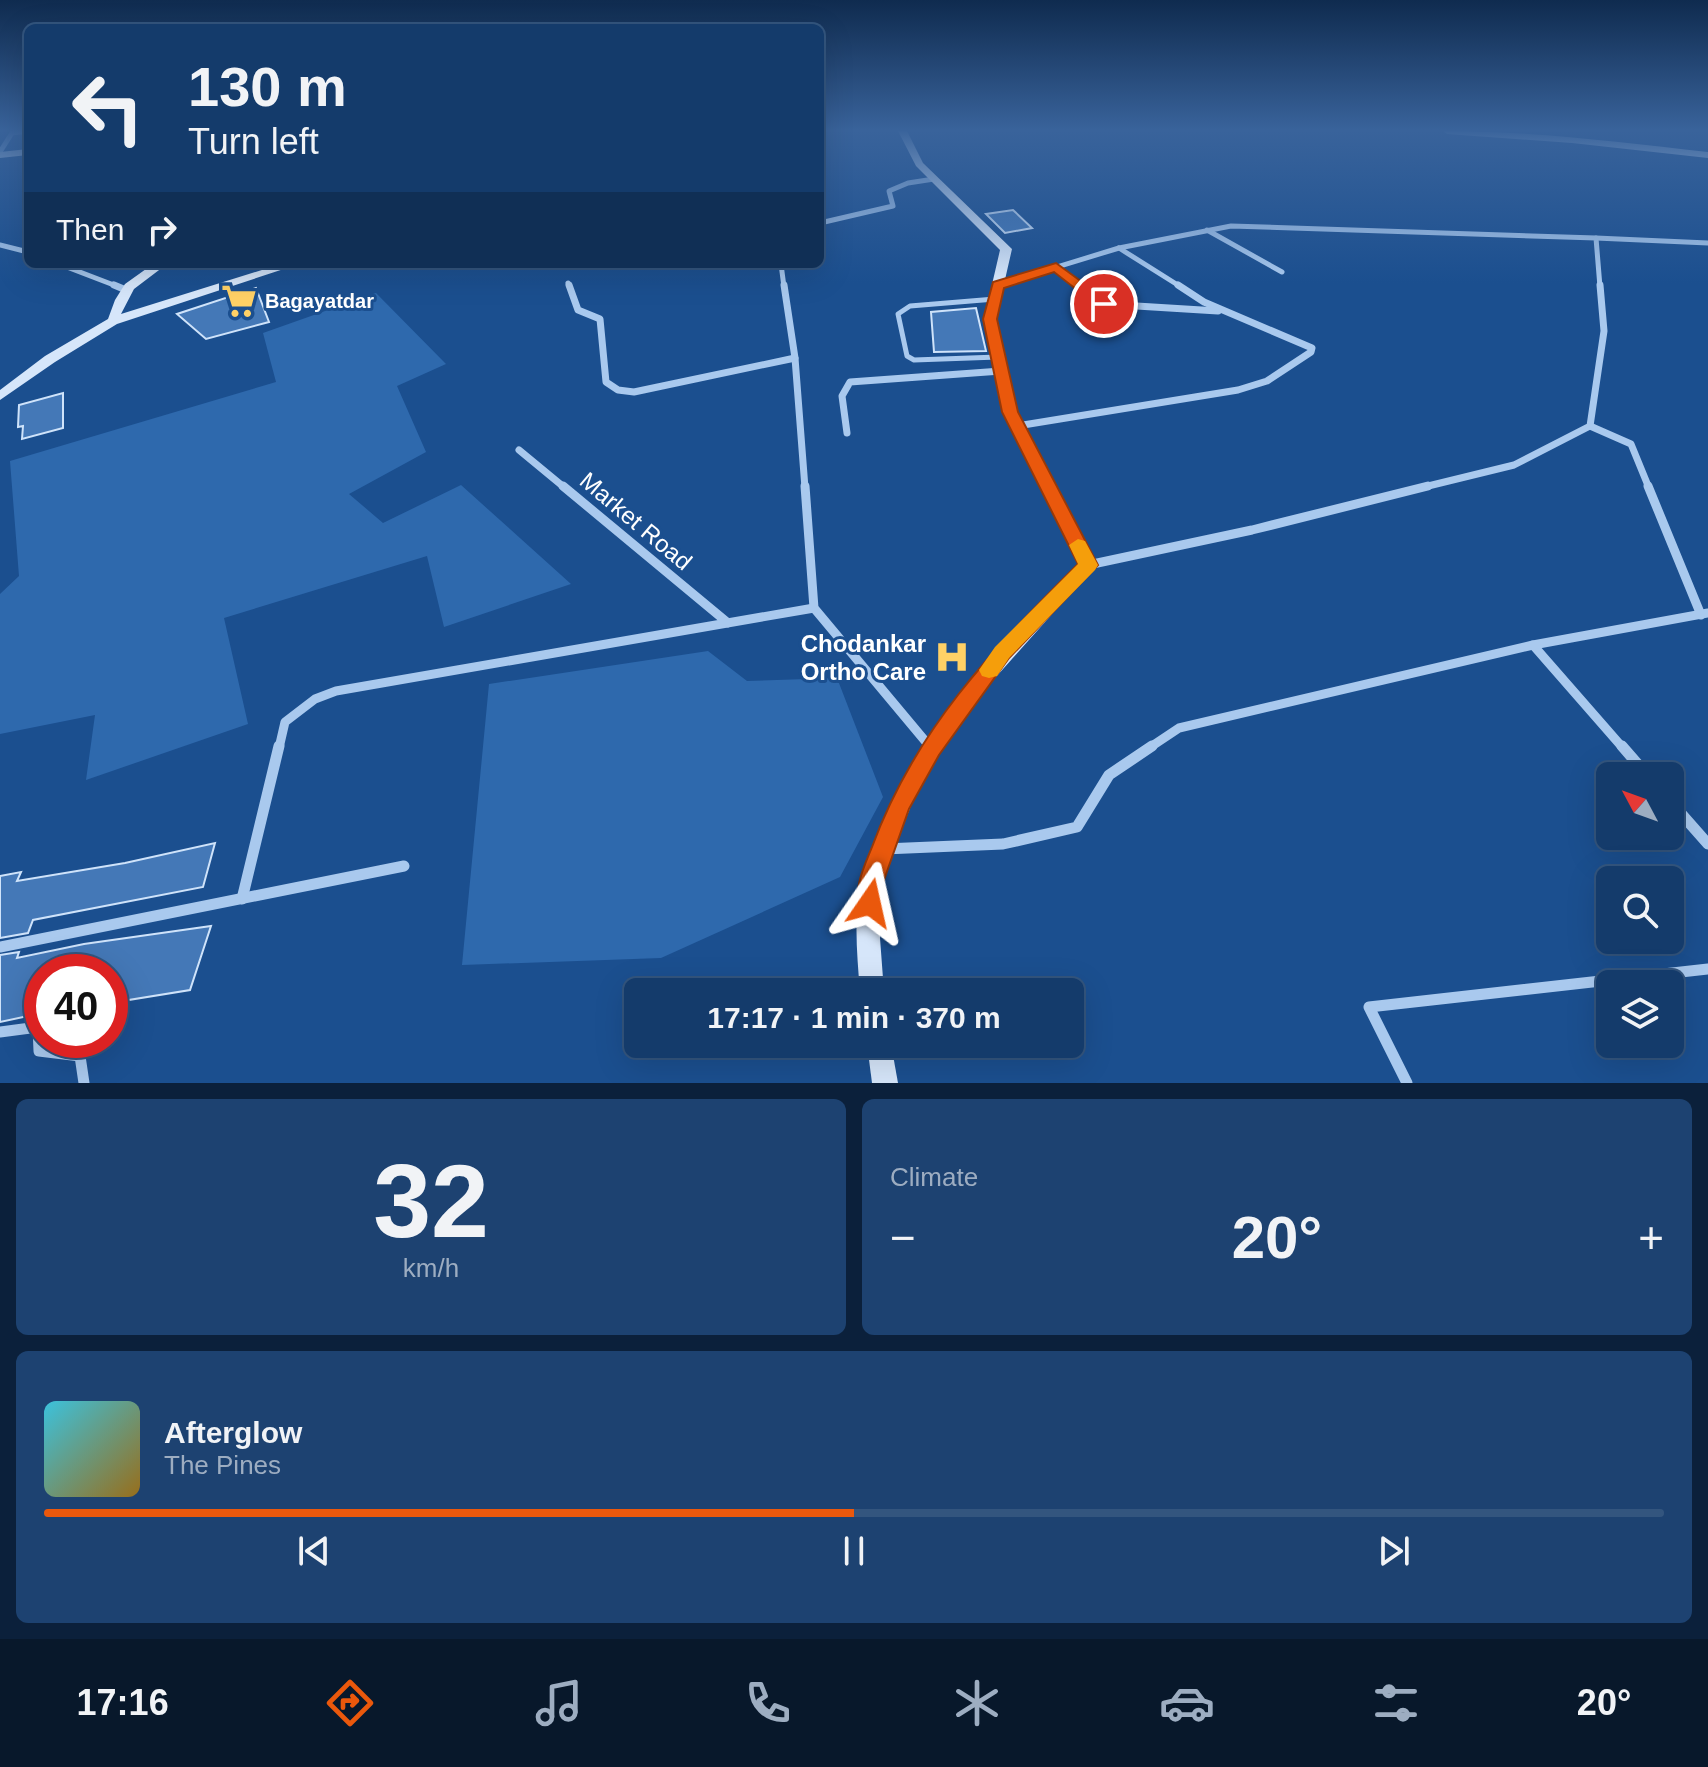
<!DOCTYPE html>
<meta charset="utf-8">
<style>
:root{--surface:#143b6b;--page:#1d4271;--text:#f1f3f6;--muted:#9dadc1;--line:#33557e;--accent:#ea580c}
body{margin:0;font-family:Arial,sans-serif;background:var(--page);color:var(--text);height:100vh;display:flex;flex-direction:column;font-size:30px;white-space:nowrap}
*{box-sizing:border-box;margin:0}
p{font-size:26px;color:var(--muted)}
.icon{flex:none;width:44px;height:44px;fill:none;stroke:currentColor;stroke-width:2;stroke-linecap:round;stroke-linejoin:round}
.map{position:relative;height:1083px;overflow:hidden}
.sheet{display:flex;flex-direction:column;gap:16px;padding:16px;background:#0b203b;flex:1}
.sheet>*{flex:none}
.hud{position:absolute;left:24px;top:24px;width:800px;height:244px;border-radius:12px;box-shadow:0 8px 32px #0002,0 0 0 2px var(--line);background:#143b6b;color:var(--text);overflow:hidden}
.needle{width:52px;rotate:311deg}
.controls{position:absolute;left:1596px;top:762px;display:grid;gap:16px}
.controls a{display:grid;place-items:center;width:88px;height:88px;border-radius:12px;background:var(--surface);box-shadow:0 8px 32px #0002,0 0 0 2px var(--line);font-size:40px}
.speed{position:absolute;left:24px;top:954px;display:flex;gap:16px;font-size:40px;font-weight:700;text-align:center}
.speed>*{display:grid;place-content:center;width:104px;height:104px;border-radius:50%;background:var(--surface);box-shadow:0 8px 32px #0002,0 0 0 2px var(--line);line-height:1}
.speed .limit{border:12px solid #d22;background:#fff;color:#111}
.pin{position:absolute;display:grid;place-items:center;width:68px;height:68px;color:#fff;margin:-34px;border:4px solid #fff;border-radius:50%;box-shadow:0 2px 8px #0007}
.me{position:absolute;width:88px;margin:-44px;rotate:11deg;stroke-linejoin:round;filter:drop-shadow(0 0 6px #0008)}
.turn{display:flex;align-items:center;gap:28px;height:168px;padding:0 32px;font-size:36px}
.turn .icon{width:104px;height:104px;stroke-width:2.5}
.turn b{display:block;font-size:56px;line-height:68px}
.then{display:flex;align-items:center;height:76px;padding:0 32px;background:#0003;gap:16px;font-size:30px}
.big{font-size:60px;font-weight:700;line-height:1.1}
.sheet .widget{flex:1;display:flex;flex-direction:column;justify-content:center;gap:12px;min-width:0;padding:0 28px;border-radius:12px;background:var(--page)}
.sheet .dial{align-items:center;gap:0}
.dial b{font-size:104px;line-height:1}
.song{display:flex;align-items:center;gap:24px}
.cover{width:96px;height:96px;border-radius:12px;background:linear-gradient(135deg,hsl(190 70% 55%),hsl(40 70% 35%))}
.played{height:8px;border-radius:4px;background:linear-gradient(90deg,var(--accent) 50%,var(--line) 50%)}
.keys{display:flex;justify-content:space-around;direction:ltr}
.heat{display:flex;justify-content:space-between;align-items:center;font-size:44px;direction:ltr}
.sheet .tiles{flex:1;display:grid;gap:16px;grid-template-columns:1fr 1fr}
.widget:last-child{grid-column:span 2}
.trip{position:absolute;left:624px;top:978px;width:460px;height:80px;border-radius:12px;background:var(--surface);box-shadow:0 8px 32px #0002,0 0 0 2px var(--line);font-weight:700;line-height:80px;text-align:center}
.menu{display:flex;height:128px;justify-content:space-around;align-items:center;background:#08182b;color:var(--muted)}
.menu .icon{width:56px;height:56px}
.menu .on{color:var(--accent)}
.menu b{font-size:36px;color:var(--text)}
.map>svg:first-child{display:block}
</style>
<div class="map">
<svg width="1708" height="1083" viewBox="0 0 1708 1083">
<rect width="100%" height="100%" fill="#1b4f8f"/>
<g fill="#2e69ad">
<path d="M 376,293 L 446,364 L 397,386 L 426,452 L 349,494 L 383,523 L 461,485 L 571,584 L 444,627 L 427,556 L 224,618 L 248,724 L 86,780 L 95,715 L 0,734 L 0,594 L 19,576 L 10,461 L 276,382 L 263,333 Z"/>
<path d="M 708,651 L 747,681 L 837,678 L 883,797 L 840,877 L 661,958 L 462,965 L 489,684 Z"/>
</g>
<g fill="#4478b7" stroke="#cfe3fa" stroke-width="2">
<path d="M 1013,210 L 1032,228 L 1005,233 L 986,214 Z"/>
<path d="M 256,288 L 269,322 L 206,339 L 177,314 Z"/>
<path d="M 976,308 L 986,351 L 934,352 L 931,312 Z"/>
<path d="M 63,393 L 63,428 L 22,439 L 23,426 L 18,427 L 19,405 Z"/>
<path d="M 215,843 L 203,887 L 33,920 L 28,933 L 0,938 L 0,876 L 21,872 L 17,881 L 125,863 Z"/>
<path d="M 211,926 L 190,990 L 110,1003 L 110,972 L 42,972 L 42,1013 L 0,1022 L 0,955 L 19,952 L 17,958 L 84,944 Z"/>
</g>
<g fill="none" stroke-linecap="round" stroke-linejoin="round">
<path stroke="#a9c9ee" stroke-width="5" d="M 995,299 L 910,306 L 898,314 L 907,356 L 914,360 L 998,357"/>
<g stroke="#a9c9ee" stroke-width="5">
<path d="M 0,152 L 12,133 L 27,131"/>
<path d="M 820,223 L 893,206 L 889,191 L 908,183 L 934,179"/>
<path d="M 1207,230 L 1282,272"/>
<path d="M 1596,238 L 1708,243"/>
<path d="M 0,245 L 28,252"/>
<path d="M 1119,248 L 1181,287"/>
<path d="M 59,264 L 119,287"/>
<path d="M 781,264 L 784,287"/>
<path d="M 1056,267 L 1082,287"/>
<path d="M 568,283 L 570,287"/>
<path d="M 998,285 L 1119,248 L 1231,226 L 1596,238 L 1600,287"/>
</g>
<g stroke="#a9c9ee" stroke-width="7">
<path d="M 114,285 L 126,290"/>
<path d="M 569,285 L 578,310 L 600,319 L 606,382 L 618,390 L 634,392 L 795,358"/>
<path d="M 784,285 L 795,358 L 805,488"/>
<path d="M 1080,285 L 1104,304 L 1218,311"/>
<path d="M 1017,426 L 1238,390 L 1267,381 L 1311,352 L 1312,348 L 1204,302 L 1178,285"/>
<path d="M 1590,426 L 1631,444 L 1649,488"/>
<path d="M 847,433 L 842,396 L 850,382 L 1001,371"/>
<path d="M 519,450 L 565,488"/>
<path d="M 1420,488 L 1514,465 L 1590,426 L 1604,331 L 1600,285"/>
</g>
<g stroke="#a9c9ee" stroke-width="9">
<path d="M 563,486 L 728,623"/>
<path d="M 805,486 L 814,608 L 931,748"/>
<path d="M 1648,486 L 1701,615"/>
<path d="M 1088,565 L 1252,530 L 1428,486"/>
<path d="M 1533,645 L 1623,748"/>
<path d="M 279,748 L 285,722 L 315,699 L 336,691 L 814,608"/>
<path d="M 1149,748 L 1179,728 L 1533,645 L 1708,613"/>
</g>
<g stroke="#a9c9ee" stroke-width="11">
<path d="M 1622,746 L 1648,776"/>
<path d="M 1670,801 L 1708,844"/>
<path d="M 884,849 L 1003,844 L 1077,827 L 1109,775 L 1152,746"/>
<path d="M 242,899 L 279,746"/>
<path d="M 0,947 L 404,866"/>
<path d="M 0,1032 L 38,1027 L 39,1051 L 80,1056 L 84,1083"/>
<path d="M 1407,1083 L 1369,1007 L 1708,969"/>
</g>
<g fill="#d6e6fa" fill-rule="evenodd">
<path d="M 898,131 L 907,131 L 923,163 L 1012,249 L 996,319 L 1017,412 L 1096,565 L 979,696 L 931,766 L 913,801 L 889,860 L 883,883 L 880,938 L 884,992 L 860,992 C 857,954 853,914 862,876 C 867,859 875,842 882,825 C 926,722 1001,643 1079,564 L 1003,412 L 984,319 L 1000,250 L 916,166 Z"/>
<path d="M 1443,131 C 1531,131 1620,142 1708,152 L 1708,158 L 1572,143 L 1447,134 Z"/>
<path d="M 28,149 L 28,155 L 0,158 L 0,152 Z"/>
<path d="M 153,264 L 167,264 L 134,289 L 121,314 L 281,264 L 299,264 L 117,324 L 55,362 L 0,400 L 0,390 L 45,356 L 108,319 L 115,300 L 125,284 Z"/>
<path d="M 867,1044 L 891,1044 L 898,1083 L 872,1083 Z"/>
</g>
</g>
<linearGradient id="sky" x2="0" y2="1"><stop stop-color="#0f2b4f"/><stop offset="0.46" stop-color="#39639b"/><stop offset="1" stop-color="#39639b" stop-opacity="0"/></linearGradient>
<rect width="1708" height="283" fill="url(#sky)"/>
<path fill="#ea580c" stroke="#983908" stroke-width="2" d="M 1056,263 L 1108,301 L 1108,307 L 1099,307 L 1054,272 L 1004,288 L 997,319 L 1018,412 L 1098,565 L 1009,658 L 939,755 L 909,809 L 884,880 L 879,912 L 870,915 L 861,912 C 852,890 864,867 872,847 C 915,730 991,651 1078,564 L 1002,412 L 983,319 L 993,282 Z"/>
<path fill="#f59e0b" d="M 1078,539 L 1085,541 L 1098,565 L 1095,570 L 1009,658 L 997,676 L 989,678 L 982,676 L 979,670 L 995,647 L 1078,564 L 1069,545 Z"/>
<defs>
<g id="supermarket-bare" transform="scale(2.76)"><path d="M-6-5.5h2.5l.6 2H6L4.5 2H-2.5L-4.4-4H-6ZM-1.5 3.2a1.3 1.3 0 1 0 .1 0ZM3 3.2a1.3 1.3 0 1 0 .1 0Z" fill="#ffd166" stroke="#1b4f8f" stroke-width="2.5" paint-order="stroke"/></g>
<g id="hospital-bare" transform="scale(2.76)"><path d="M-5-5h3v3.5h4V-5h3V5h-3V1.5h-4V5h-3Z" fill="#ffd166" stroke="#1b4f8f" stroke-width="2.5" paint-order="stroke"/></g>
</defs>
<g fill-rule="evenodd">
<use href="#supermarket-bare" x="239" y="301"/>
<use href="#hospital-bare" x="952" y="657"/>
</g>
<g text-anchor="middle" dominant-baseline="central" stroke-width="6" stroke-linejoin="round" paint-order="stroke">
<g font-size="20" font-weight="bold" fill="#fff" stroke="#1b4f8f" text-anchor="start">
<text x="265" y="301">Bagayatdar</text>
</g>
<g font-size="24" fill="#fff" stroke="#1b4f8f">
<text transform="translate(636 521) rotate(40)">Market Road</text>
</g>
<g font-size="24" font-weight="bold" fill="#fff" stroke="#1b4f8f" text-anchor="end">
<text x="926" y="643">Chodankar<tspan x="926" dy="28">Ortho Care</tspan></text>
</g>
</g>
</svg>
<div class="controls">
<a><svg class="needle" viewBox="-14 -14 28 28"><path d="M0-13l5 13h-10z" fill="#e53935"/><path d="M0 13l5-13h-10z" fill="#9dadc1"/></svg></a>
<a><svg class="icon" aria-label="search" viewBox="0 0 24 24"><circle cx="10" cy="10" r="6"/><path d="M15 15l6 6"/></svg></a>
<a><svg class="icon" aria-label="layers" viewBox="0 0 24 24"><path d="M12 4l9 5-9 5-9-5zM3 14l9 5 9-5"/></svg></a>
</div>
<div class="speed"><div class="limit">40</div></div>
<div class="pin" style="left:1104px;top:304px;background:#d93025"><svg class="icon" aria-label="arrive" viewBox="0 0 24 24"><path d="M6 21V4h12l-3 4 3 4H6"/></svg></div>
<svg class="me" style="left:870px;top:903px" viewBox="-20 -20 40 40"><path d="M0-17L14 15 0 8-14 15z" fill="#ea580c" stroke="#fff" stroke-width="4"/></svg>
<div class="trip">17:17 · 1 min · 370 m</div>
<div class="hud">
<div class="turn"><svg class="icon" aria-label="left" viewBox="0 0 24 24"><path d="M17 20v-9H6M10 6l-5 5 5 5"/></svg><div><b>130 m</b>Turn left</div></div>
<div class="then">Then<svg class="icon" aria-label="right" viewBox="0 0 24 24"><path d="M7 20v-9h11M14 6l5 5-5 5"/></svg></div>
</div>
</div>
<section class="sheet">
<div class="tiles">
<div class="widget dial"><b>32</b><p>km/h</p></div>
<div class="widget"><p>Climate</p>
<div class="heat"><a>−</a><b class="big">20°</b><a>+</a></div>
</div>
<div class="widget">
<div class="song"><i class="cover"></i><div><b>Afterglow</b><p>The Pines</p></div></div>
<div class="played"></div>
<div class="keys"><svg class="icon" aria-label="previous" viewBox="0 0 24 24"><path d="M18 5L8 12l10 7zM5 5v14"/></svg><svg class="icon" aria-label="pause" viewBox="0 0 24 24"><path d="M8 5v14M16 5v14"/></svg><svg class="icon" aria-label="next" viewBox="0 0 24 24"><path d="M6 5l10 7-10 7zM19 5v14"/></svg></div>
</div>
</div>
</section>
<nav class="menu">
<b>17:16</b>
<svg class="icon on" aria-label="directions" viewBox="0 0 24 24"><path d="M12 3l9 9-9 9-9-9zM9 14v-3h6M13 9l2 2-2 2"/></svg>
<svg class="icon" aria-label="music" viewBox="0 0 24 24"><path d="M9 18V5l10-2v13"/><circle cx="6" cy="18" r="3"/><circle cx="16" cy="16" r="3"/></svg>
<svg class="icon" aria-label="phone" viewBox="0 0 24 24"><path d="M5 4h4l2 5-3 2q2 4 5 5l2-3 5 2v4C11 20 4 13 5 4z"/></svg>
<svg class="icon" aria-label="climate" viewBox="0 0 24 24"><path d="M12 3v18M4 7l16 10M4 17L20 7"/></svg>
<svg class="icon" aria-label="car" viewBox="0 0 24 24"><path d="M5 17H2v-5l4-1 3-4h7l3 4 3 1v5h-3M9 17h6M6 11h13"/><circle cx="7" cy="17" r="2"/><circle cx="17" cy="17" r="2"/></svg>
<svg class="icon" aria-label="filters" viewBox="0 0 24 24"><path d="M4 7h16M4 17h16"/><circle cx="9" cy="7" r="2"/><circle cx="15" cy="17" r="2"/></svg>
<b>20°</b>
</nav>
